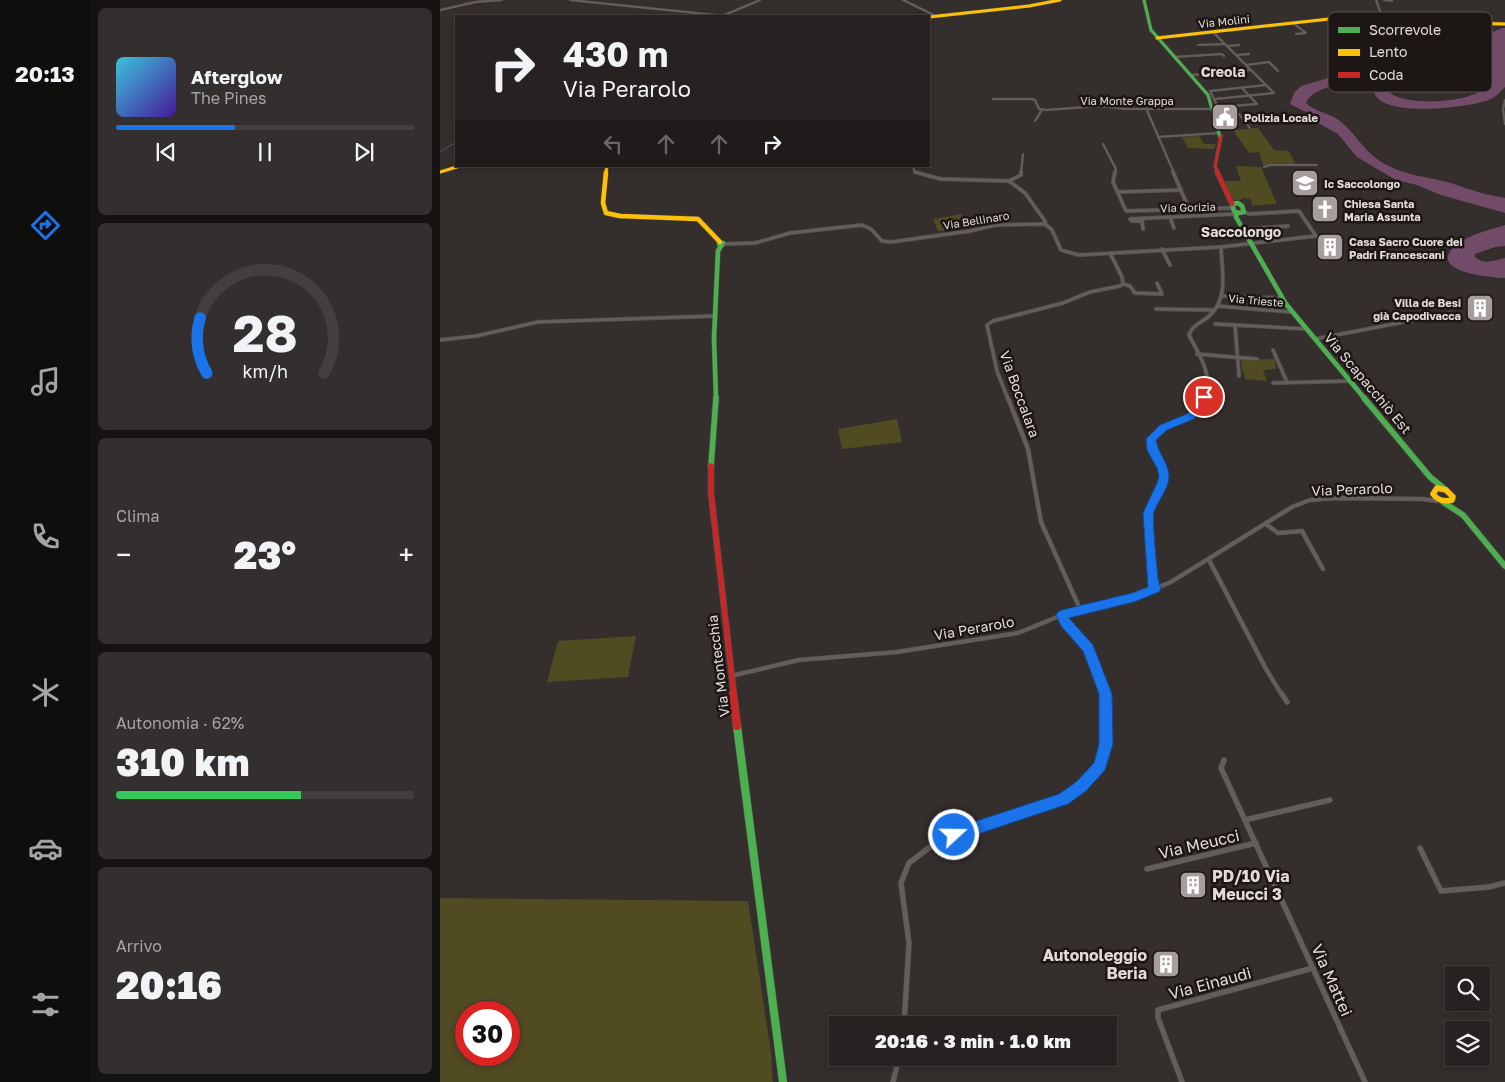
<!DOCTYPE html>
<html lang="it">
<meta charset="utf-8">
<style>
:root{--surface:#272221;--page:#332f2e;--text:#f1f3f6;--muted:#a4a4a5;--line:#433f3f;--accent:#1a73e8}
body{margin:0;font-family:"Golos Text",sans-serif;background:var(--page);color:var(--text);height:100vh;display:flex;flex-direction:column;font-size:19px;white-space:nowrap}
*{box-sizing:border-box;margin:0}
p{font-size:16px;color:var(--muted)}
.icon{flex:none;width:28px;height:28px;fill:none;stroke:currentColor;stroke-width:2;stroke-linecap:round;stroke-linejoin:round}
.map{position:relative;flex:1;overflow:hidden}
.side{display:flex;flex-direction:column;gap:8px;padding:8px;background:#151312;width:350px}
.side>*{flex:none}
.guide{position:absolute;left:15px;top:15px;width:475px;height:152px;border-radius:0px;box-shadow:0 2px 8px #0003,0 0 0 1px var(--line);background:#272221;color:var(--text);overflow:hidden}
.controls{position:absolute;left:1005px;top:966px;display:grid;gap:10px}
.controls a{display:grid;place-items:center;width:45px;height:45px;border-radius:0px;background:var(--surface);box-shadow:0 2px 8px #0003,0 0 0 1px var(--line);font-size:25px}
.speed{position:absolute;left:15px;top:1001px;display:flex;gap:10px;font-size:25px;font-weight:700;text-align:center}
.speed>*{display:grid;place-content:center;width:65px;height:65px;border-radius:50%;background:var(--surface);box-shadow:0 2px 8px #0003,0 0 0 1px var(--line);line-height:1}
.speed .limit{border:8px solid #d22;background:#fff;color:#111}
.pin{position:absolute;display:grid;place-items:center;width:42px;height:42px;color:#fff;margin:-21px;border:2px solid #fff;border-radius:50%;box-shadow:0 1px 5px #0007}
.me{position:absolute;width:55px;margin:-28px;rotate:69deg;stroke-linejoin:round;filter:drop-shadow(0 0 4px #0008)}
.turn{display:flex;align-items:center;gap:18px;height:105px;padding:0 25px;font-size:22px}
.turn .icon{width:65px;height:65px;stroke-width:2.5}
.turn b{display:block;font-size:35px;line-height:42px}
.lanes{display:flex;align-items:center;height:48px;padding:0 25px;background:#0003;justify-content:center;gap:25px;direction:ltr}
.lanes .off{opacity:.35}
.big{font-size:38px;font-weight:800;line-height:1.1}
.side .widget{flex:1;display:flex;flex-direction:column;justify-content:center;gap:8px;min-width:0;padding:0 18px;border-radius:8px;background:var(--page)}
.side .dial{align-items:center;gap:0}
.dial svg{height:130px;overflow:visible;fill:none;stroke:var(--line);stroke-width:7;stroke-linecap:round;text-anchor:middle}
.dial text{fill:var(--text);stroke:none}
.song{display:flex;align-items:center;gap:15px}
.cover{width:60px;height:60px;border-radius:8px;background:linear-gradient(135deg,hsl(190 70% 55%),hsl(260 70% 35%))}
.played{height:5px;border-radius:2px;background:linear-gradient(90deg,var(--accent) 40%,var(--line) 40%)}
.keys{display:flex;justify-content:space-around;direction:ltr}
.heat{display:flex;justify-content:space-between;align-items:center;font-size:28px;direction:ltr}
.charge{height:8px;border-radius:4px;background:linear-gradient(90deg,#34c759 62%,var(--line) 0)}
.trip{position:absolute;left:389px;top:1016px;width:288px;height:50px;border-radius:0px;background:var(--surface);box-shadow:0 2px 8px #0003,0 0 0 1px var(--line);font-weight:800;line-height:50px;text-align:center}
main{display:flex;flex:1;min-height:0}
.menu{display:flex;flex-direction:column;width:90px;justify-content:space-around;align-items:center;background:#100e0d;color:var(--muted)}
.menu .icon{width:35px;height:35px}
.menu .on{color:var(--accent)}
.menu b{font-size:22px;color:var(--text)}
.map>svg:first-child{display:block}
</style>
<main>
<nav class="menu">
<b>20:13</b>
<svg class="icon on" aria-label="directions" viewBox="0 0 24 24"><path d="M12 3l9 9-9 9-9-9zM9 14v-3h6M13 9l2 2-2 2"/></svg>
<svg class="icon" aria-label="music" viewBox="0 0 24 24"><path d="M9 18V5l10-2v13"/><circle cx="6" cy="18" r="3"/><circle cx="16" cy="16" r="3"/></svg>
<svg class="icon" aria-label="phone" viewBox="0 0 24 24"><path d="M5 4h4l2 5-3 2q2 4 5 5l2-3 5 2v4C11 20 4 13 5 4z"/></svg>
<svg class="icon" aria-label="climate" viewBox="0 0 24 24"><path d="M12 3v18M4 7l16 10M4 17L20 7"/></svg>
<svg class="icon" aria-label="car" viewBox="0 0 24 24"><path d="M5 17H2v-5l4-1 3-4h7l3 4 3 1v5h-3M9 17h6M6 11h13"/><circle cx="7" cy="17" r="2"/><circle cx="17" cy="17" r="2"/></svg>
<svg class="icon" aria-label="filters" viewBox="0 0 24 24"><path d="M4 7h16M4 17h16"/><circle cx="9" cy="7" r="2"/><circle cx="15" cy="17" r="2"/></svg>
</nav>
<section class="side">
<div class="widget">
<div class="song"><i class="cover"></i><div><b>Afterglow</b><p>The Pines</p></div></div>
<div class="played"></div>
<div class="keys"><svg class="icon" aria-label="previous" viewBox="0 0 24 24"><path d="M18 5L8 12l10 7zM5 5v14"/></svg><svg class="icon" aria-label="pause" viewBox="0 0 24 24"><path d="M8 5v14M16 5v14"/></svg><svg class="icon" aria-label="next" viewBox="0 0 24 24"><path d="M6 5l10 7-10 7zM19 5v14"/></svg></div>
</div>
<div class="widget dial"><svg viewBox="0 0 100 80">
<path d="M14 69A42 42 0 1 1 86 69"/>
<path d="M14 69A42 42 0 0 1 10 35" stroke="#1a73e8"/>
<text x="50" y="56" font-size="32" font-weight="700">28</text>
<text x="50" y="72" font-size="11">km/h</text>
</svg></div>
<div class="widget"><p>Clima</p>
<div class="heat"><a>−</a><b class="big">23°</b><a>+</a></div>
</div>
<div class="widget"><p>Autonomia · 62%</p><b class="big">310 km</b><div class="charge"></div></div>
<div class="widget"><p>Arrivo</p><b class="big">20:16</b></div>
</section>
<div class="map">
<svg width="1065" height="1082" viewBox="0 0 1065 1082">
<rect width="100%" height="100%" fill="#342e2c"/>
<g fill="#514b22" fill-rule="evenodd">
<path d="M 818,128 L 834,150 L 849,151 L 856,165 L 823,165 L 819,152 L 809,153 L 793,130 Z"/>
<path d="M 759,136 L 764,144 L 776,144 L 774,149 L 748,148 L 742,137 Z"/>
<path d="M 796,166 L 821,167 L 837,204 L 808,206 L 813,205 L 810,199 L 802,198 L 801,200 L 791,200 L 783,181 L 801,181 Z"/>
<path d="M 522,214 L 529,226 L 527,229 L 498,231 L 493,219 Z"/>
<path d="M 835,359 L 836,369 L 823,370 L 827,381 L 805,379 L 804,372 L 802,372 L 801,360 Z"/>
<path d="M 457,419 L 462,442 L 402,449 L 398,429 Z"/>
<path d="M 196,636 L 188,677 L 107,682 L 118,641 Z"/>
<path d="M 0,898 L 308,901 L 331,1052 L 333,1082 L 0,1082 ZM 26,1012 L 69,1012 L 69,1055 L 26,1055 Z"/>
</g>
<g fill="#724b68">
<path d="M 1062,28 L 1065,28 L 1065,87 C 1060,92 1057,96 1051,99 C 1033,108 929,120 934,87 L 948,77 L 942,71 C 936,72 933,76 927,78 C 910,84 873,85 866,103 C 875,112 890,113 900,121 C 914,132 923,149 937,159 C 962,177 990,176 1017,185 C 1034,191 1047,195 1065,198 L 1065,213 L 1001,195 L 977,185 L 956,180 L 917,157 L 898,134 L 871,119 L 870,114 L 850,104 L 854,93 L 861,86 L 922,68 L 924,63 C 938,56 951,61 964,66 L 966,73 L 960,83 L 950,93 C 967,106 1025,103 1042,90 C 1045,87 1048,84 1051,81 L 1051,41 L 1053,32 Z"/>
<path d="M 1065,225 L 1065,246 L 1055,247 L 1035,254 L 1035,257 C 1044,265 1054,261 1065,258 L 1065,278 C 1052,278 986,272 1015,246 C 1027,235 1049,230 1065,225 Z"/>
</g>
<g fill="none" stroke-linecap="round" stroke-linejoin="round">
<g stroke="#724b68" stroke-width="1">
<path d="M 37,1 L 48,0"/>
<path d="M 25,3 L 33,2"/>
<path d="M 14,6 L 23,4"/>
<path d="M 0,152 L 16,142"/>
</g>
<g stroke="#4f4a48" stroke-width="2.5">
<g id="street-far3">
<path d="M 130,0 L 285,16"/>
<path d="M 463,0 L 496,16"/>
<path d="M 936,0 L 941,14"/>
<path d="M 944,0 L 952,1"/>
<path d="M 0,10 L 36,2 L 62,0"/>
<path d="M 282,16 L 320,0"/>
<path d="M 891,19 L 899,25"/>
<path d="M 853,23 L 866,33 L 856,34"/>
<path d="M 773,32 L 834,93"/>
<path d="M 758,45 L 784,44"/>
<path d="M 787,46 L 799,45"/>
<path d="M 796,55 L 809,54"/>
<path d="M 735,57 L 782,54 L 784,56"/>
<path d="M 806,65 L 829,62 L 838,71"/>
<path d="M 778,67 L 789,77"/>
<path d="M 752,75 L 810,70"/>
<path d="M 802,88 L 817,104 L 778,107 L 770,91 L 826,85"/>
<path d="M 553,99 L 592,99 L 595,100 L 599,109 L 606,110 L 660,106 L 686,109 L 772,109"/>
<path d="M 775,99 L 834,93"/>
<path d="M 1065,100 L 1063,109 L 1065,124"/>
<path d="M 706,108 L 734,173"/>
<path d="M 774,114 L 798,113 L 810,128"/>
<path d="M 805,120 L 819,119"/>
<path d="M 595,121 L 602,110"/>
<path d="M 718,137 L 779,133"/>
<path d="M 663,144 L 676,169 L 675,173"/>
<path d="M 472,166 L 476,173"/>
<path d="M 824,167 L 830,165 L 877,165"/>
<path d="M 581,173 L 583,154"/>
</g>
</g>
<g stroke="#4f4a48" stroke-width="4.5">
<g id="street-far2">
<path d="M 475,172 L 501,179 L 569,181 L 585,193 L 605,221 L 605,224"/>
<path d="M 675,172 L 673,182 L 686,211 L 793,208"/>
<path d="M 733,172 L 749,209"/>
<path d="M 569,181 L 581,175 L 581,172"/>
<path d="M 678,192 L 741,190"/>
<path d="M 730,217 L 734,228"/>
<path d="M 702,220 L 703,229"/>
<path d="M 702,221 L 692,221 L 690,219 L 795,214"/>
<path d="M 804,229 L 848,226"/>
<path d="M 284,244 L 315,243 L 350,233 L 422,225 L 431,229 L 442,241 L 451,242 L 530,231 L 556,225 L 605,224 L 612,230 L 621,250 L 639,255 L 781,247 L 876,236 L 859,211 L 809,214 L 804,212"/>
<path d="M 722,249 L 730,265"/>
<path d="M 683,284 L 690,286 L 695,293 L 722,294 L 717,283"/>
<path d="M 783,296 L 842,298"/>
<path d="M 777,306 L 852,312"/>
<path d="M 716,309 L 775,310"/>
<path d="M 775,324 L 867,329"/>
<path d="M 795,325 L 799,376"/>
<path d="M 875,339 L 1011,313"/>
<path d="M 0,340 L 36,336 L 98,322 L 274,316"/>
<path d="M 833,350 L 847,382"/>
<path d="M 757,354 L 817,359"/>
<path d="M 833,383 L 910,381"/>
<path d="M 568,399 L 557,371 L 547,325 L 553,321 L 623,303 L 650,292 L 680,286 L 683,284 L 682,277 L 670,253"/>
<path d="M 762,399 C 776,378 759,355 749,335 C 752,325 761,323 768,317 C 789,300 782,271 781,247"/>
</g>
</g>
<g stroke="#4f4a48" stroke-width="5">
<g id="street-far1">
<path d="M 568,398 L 588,449 L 601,522 L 640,609"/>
<path d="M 826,524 L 838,533 L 862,531 L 883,569"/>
<path d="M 769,560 L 826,669 L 842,695"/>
<path d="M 715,589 C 709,569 704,527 710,507 C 714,496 724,488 724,475 C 723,461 710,453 711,439 L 724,427 L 751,416 L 763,398"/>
<path d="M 622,615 L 625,623 L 648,648 L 665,695"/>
<path d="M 291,676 L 359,660 L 457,652 L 578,633 L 627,613 L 694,597 L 731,582 L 852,507 L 870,500 L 894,498 L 982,499 L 998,501"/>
</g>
</g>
<g stroke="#4f4a48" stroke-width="6">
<g id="street">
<path d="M 842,694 L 847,702"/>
<path d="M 784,760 L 781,768 L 925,1082"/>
<path d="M 805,820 L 890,800"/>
<path d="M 980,848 L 1001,891 L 1049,887 L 1065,883"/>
<path d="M 707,869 L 816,843"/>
<path d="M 464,1025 L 469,943 L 461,883 L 469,863 L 490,847 L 523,831 L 623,799 L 641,787 L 660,766 L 666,744 L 665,694"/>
<path d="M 453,1082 L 459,1058"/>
<path d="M 742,1082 L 718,1018 L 718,1010 L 873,968"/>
</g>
</g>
<g stroke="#4f4a48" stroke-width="4">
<path id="fast-far3" d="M 704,0 L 711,30 L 768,95 L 780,137"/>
</g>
<g stroke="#4f4a48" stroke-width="5.5">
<g id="fast-far2">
<path d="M 798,203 L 802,206 L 804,212 L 798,213 L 794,211 L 792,204 Z"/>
<path d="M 796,213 L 796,217 L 846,304 L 925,399"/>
<path d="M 276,399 L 274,338 L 278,251 L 283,243 L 279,243 L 280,246"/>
</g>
</g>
<g stroke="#4f4a48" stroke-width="7">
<g id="fast-far1">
<path d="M 924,398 L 990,477 L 1006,490"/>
<path d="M 271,466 L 276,398"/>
<path d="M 1003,502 L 1023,515 L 1065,566"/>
</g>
</g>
<g stroke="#4f4a48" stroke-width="9">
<path id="fast" d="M 297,726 L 343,1082"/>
</g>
<g stroke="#4f4a48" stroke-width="4">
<g id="slow-far2">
<path d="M 936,14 L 938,16 L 984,22 L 1065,24"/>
<path d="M 489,17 L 589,6 L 620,0"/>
<path d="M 717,38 L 935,14"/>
<path d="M 0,172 L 20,166"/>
<path d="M 166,173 L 167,166"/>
</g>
</g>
<g stroke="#4f4a48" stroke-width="5.5">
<path id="slow-far1" d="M 166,172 L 163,203 L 166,213 L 180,216 L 258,219 L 280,242"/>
</g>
<g stroke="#4f4a48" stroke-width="7">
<path id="slow" d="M 997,488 L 1006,490 L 1013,497 L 1012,500 C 1004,502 998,501 993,494 Z"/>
</g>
<g stroke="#4f4a48" stroke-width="4">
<path id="jam-far3" d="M 778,173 L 775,166 L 781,136"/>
</g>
<g stroke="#4f4a48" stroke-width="5.5">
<path id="jam-far2" d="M 777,172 L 792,204"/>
</g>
<g stroke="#4f4a48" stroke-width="7">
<path id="jam-far1" d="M 271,466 L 271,493 L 294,695"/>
</g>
<g stroke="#4f4a48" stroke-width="9">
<path id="jam" d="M 293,694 L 297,726"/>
</g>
<use href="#street-far3" stroke="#625e5c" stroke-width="2"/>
<use href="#street-far2" stroke="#625e5c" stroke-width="3"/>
<use href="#street-far1" stroke="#625e5c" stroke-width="4"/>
<use href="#street" stroke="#625e5c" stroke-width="5"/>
<use href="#fast-far3" stroke="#4caf50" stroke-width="3"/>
<use href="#fast-far2" stroke="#4caf50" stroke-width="4.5"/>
<use href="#fast-far1" stroke="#4caf50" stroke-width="5.5"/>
<use href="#fast" stroke="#4caf50" stroke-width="8"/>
<use href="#slow-far2" stroke="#ffc107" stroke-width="3"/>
<use href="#slow-far1" stroke="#ffc107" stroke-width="4.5"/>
<use href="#slow" stroke="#ffc107" stroke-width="5.5"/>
<use href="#jam-far3" stroke="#c62828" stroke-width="3"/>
<use href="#jam-far2" stroke="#c62828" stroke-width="4.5"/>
<use href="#jam-far1" stroke="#c62828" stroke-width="5.5"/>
<use href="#jam" stroke="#c62828" stroke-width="8"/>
</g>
<path fill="#1a73e8" stroke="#114b97" d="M 764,394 L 769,397 L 754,419 L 727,430 L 716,440 C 718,453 729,464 729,476 C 729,489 718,500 714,512 C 712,524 717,565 718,579 L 721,589 L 719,592 L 694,602 L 629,618 L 653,645 L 672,694 L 673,744 L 665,770 L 646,791 L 628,804 L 514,842 L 509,840 L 507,835 L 509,830 L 619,794 L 636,782 L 654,763 L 659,744 L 659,694 L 643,651 L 621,626 L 616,615 L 618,612 L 622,610 L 692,593 L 708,587 L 703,513 L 717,483 L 719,476 L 717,468 L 707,450 L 706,439 L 720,425 L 747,414 L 761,395 Z"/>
<defs>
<g id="civic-square" transform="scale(1.4375)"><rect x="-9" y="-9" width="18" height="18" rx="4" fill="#a59e9c" stroke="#1c1615"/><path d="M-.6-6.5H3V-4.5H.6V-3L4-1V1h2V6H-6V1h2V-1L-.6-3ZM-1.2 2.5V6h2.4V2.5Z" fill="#fff"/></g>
<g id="school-square" transform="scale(1.4375)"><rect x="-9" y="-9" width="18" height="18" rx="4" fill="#a59e9c" stroke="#1c1615"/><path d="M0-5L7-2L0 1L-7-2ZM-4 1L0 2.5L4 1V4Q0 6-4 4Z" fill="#fff"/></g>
<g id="church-square" transform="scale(1.4375)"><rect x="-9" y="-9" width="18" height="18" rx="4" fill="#a59e9c" stroke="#1c1615"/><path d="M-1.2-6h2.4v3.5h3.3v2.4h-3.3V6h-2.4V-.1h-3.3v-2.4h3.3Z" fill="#fff"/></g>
<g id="building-square" transform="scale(1.4375)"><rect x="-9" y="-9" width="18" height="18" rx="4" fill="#a59e9c" stroke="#1c1615"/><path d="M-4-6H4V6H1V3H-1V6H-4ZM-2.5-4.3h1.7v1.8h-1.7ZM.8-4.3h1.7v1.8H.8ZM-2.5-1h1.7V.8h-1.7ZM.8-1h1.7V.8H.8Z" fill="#fff"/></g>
</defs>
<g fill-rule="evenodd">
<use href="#civic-square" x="785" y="117"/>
<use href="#school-square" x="865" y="183"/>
<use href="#church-square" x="885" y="209"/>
<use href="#building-square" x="890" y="247"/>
<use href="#building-square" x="1040" y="308"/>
<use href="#building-square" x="753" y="885"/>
<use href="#building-square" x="726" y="964"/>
</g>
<g text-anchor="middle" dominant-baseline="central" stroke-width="5" stroke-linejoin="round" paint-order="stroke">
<g font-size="11" fill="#e2dbd8" stroke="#1c1615">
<text transform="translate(784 21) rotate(-6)">Via Molini</text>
<text x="687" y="100">Via Monte Grappa</text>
<text transform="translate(748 207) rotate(-2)">Via Gorizia</text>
<text transform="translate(536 220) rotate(-9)">Via Bellinaro</text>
<text transform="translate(816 300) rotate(5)">Via Trieste</text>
</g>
<g font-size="11" font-weight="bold" fill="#e2dbd8" stroke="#1c1615" text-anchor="start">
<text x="804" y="117">Polizia Locale</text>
<text x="884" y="183">Ic Saccolongo</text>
<text x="904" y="203">Chiesa Santa<tspan x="904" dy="13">Maria Assunta</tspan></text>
<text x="909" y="241">Casa Sacro Cuore dei<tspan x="909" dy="13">Padri Francescani</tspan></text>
<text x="1021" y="302" text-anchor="end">Villa de Besi<tspan x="1021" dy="13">già Capodivacca</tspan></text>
</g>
<g font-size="14" font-weight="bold" fill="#e2dbd8" stroke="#1c1615">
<text x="783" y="71">Creola</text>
<text x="801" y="231">Saccolongo</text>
</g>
<g font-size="14" fill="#e2dbd8" stroke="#1c1615">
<text transform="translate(928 383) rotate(50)">Via Scapacchiò Est</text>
<text transform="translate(580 394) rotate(70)">Via Boccalara</text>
<text transform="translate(912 489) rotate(-2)">Via Perarolo</text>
<text transform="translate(534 628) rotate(-10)">Via Perarolo</text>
<text transform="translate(278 666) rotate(-97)">Via Montecchia</text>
</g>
<g font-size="16" fill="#e2dbd8" stroke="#1c1615">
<text transform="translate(759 844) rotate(-13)">Via Meucci</text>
<text transform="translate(892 980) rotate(66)">Via Mattei</text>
<text transform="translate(770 983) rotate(-15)">Via Einaudi</text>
</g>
<g font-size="16" font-weight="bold" fill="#e2dbd8" stroke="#1c1615" text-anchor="start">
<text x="772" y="876">PD/10 Via<tspan x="772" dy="18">Meucci 3</tspan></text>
<text x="707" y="955" text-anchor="end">Autonoleggio<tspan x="707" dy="18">Beria</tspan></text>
</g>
</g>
<rect x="888" y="12" width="164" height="80" rx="8" fill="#1c1615" stroke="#575150" stroke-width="1"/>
<rect x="898" y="27" width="22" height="6" fill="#4caf50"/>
<rect x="898" y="49" width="22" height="7" fill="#ffc107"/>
<rect x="898" y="72" width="22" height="6" fill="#c62828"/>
<g font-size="14" fill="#e2dbd8">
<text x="929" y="35">Scorrevole</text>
<text x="929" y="57">Lento</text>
<text x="929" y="80">Coda</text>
</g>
</svg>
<div class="controls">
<a><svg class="icon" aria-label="search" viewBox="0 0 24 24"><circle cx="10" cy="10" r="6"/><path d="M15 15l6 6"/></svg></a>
<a><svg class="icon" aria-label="layers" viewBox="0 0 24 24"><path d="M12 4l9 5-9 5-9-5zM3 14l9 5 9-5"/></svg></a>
</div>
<div class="speed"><div class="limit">30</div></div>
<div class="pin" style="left:764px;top:397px;background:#d93025"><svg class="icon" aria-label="arrive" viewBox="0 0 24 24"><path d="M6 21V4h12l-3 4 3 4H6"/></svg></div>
<svg class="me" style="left:514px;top:835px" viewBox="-20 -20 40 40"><circle r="17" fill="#1a73e8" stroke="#fff" stroke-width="3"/><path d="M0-11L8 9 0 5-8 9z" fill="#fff"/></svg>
<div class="trip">20:16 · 3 min · 1.0 km</div>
<div class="guide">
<div class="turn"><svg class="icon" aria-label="right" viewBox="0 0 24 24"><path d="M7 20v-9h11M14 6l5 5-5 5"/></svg><div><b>430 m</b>Via Perarolo</div></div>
<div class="lanes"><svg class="icon off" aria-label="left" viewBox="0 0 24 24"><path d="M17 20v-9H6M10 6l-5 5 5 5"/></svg><svg class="icon off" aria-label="ahead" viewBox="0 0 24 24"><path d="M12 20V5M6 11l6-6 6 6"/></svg><svg class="icon off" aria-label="ahead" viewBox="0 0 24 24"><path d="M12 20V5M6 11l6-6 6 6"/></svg><svg class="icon" aria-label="right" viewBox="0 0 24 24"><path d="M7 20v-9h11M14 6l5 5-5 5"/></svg></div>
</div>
</div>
</main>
